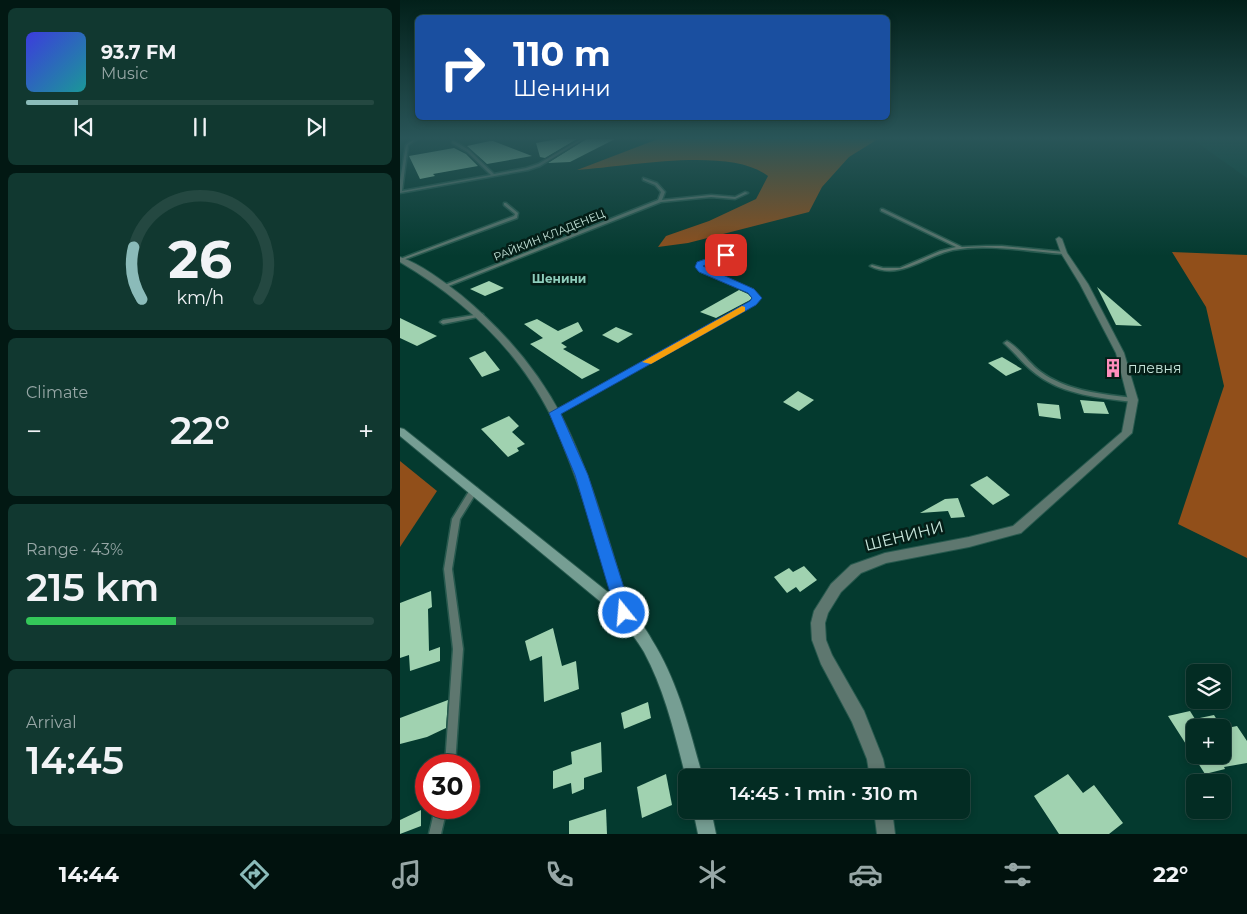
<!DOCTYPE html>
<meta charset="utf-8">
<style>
:root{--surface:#032c23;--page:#113830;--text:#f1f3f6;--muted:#97a7a6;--line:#244841;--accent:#8bbbb9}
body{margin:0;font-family:Montserrat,sans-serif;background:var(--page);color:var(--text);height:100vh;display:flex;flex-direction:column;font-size:19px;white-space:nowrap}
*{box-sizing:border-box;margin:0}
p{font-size:16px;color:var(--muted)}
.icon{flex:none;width:28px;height:28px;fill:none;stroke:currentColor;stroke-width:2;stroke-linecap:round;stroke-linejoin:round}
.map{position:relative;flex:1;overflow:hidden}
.details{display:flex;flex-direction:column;gap:8px;padding:8px;background:#021813;width:400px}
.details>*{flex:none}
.hud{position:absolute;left:15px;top:15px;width:475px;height:105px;border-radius:8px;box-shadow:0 2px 8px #0003,0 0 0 1px var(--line);background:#1a4fa0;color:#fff;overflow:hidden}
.buttons{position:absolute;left:786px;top:664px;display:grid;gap:10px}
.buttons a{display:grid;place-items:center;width:45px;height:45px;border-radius:8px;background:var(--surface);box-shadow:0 2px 8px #0003,0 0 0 1px var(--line);font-size:25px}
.speed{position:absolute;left:15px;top:754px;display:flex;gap:10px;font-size:25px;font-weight:700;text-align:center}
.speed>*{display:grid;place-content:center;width:65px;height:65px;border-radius:50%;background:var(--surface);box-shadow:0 2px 8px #0003,0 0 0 1px var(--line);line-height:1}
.speed .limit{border:8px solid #d22;background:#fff;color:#111}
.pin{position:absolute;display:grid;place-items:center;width:42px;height:42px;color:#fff;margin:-21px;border-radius:10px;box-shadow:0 2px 8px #0006}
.me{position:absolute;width:55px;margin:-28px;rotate:343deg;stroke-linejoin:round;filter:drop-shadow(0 0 4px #0008)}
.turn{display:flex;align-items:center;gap:18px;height:105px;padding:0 15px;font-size:22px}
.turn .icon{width:65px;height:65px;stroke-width:2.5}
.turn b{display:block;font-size:35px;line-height:42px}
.big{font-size:38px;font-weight:600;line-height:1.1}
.details .widget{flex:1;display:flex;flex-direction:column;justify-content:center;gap:8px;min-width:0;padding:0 18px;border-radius:8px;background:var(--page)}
.details .dial{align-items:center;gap:0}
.dial svg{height:130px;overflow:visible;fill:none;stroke:var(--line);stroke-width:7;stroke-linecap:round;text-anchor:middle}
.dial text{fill:var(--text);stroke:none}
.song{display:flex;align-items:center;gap:15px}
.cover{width:60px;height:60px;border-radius:8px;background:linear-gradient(135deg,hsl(240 70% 55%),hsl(180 70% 35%))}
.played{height:5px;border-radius:2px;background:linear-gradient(90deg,var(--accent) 15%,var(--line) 15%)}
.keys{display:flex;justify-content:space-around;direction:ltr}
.heat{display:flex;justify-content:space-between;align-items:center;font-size:28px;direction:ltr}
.charge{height:8px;border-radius:4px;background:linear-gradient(90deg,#34c759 43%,var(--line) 0)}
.trip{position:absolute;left:278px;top:769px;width:292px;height:50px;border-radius:8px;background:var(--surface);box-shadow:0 2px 8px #0003,0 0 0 1px var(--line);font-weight:600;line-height:50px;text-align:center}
.tab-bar{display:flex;height:80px;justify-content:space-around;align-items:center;background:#01120e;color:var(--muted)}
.tab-bar .icon{width:35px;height:35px}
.tab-bar .selected{color:var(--accent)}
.tab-bar b{font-size:22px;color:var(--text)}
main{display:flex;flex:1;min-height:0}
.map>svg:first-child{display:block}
</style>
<main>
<section class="details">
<div class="widget">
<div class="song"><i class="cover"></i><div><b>93.7 FM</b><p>Music</p></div></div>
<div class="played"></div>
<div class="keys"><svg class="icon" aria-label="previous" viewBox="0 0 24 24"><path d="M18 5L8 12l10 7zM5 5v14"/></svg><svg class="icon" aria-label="pause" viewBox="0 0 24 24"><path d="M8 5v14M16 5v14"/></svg><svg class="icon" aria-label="next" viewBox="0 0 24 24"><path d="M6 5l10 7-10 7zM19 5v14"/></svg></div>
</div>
<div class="widget dial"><svg viewBox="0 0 100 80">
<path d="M14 69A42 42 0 1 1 86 69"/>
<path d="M14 69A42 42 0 0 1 9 37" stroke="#8bbbb9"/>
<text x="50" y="56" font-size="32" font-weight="700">26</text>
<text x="50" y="72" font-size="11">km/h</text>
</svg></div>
<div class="widget"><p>Climate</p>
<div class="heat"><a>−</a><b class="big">22°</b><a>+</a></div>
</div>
<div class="widget"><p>Range · 43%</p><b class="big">215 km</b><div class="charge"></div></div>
<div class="widget"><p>Arrival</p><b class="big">14:45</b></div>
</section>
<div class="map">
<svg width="847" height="834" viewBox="0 0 847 834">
<rect width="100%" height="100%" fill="#043a2f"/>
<path fill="#044538" d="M 792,139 L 847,139 L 847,178 Z"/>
<g fill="#914f1a">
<path d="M 258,139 L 478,139 L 449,157 L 422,187 L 409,212 L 288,243 L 258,247 L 266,236 L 309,221 L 356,199 L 368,176 C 329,146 226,167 177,170 Z"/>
<path d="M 772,252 L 847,255 L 847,558 L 778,524 L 824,386 L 806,307 Z"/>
<path d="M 0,461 L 37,491 L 0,547 Z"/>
</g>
<g fill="#a0d2b0">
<path d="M 158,139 L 177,139 L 145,158 L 140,157 L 136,143 Z"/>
<path d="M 186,139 L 215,139 L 170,162 L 148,163 Z"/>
<path d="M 90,141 L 93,141 L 132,156 L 87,164 L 67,146 Z"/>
<path d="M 54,148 L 66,154 L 78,166 L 33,174 L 35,176 L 20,179 L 9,156 Z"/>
<path d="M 89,281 L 104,288 L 85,296 L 70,289 Z"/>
<path d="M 697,287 L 742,326 L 716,325 Z"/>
<path d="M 339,290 L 348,294 L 352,298 L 350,300 L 316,318 L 300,312 Z"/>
<path d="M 0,318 L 37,336 L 17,346 L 0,338 Z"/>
<path d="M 137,319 L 158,331 L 178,322 L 183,331 L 161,343 L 167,347 L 163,349 L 200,370 L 182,379 L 130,344 L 143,338 L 124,324 Z"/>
<path d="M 216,327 L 233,334 L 218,343 L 202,335 Z"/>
<path d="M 85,351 L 100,370 L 82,377 L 69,358 Z"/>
<path d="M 602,357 L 622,369 L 606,376 L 588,363 Z"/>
<path d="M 398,391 L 414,400 L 399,411 L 383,402 Z"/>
<path d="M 680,400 L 704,402 L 709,414 L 684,413 Z"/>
<path d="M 637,403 L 659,405 L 661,419 L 639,416 Z"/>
<path d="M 109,416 L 119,426 L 112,432 L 125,444 L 117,448 L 119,451 L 108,457 L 81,429 Z"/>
<path d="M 587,476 L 610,495 L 593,505 L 570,485 Z"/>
<path d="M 558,498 L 565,517 L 551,518 L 548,511 L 520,513 L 545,499 Z"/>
<path d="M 404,566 L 417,580 L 400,592 L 396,587 L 387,593 L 374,577 L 389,568 L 393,572 Z"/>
<path d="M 31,591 L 32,607 L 28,609 L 29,651 L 40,647 L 40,661 L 10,671 L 9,655 L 0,658 L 0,603 Z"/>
<path d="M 153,628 L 162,666 L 176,661 L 179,689 L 144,702 L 142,656 L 130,661 L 125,641 Z"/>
<path d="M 48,700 L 46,728 L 27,737 L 0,744 L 0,718 Z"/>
<path d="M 248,702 L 251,718 L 224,729 L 221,713 Z"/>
<path d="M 790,711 L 795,719 L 814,715 L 822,728 L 795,728 L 795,755 L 822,755 L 822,729 L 837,726 L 847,741 L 847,763 L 824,767 L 825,769 L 805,774 L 768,716 Z"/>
<path d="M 201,742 L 202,772 L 184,778 L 184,789 L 172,794 L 171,783 L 153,789 L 153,771 L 172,764 L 171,752 Z"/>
<path d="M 266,774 L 272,805 L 242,818 L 237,787 Z"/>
<path d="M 668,774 L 683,793 L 694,785 L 723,823 L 709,834 L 659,834 L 634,796 Z"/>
<path d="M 206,809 L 207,834 L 169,834 L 169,821 Z"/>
<path d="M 21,810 L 21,826 L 0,834 L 0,820 Z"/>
</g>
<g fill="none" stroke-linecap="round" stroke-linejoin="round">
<g stroke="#27594e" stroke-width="3">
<g id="lane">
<path d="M 14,139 L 17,139 L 8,145 L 2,191 L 91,175 L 67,152 L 52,143 L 52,141 L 54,141 L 69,150 L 94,174 L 126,168 L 138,164 L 181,139 L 184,139 L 140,166 L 128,170 L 0,193 L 0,180 L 6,145 Z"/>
<path d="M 243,178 L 257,183 L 265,192 L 262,200 L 311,195 L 335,197 L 345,192 L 348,193 L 335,199 L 311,197 L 261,202 L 46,287 L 42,287 L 42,286 L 258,200 L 261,192 L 255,185 L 243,180 Z"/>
<path d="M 104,203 L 106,203 L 118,213 L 117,218 L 0,261 L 0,259 L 114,216 L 115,214 L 104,205 Z"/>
<path d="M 481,209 L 483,209 L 562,247 L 586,246 L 602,246 L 664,252 L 666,253 L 664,254 C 628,252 589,243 553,250 C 525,256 499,281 470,266 L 472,265 L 483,268 L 500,268 L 540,251 L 556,247 L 481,211 Z"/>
<path d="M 337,249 L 340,250 L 302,265 L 301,267 L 304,269 L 353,290 L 359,298 L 355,304 L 157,414 L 153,414 L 152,413 L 153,412 L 351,302 L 354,298 L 349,292 L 300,271 L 297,267 L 298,263 Z"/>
<path d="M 81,314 L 83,314 L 83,316 L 43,324 L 40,322 L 43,320 Z"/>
<path d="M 607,341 C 620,348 629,364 641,372 C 667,391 702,394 733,398 L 736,400 L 733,402 C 701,398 663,395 636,374 C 625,366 616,354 605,344 L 604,343 Z"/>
<path d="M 74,487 L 77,488 L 78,490 L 60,519 L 52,569 L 63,649 L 55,765 L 45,765 L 53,649 L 44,569 L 52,519 L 71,488 Z"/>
<path d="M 35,808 L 47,808 L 41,834 L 29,834 Z"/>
</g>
</g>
<g stroke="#27594e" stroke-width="2">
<g id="street">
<path d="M 659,237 L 662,239 L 667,253 L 688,284 L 724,353 L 738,400 L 732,433 L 621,533 L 569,547 L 486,563 L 461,573 L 441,592 L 428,613 L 425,623 L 426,640 L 432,655 L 464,711 L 483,759 L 487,778 L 470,778 L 467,759 L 452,722 L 421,664 L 412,640 L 411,623 L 414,611 L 431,584 L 451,565 L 485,553 L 569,537 L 613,526 L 722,432 L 728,400 L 716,353 L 680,284 L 661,253 L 656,239 Z"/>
<path d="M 0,257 C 22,265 43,281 61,295 C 101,328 138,370 162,417 C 193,478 210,547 231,613 L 229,617 L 224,619 L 219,617 L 217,613 C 201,559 187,505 166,453 C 161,440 157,427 150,414 C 117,349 63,299 0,262 Z"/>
<path d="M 474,810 L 492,810 L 495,834 L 477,834 Z"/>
</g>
</g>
<g stroke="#27594e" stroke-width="2">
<g id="secondary">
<path d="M 0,428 L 4,429 L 229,609 C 237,619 246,628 252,640 C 278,681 290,731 303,778 L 286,778 C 275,735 265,691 244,652 C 237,640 228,629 219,617 L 0,436 Z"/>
<path d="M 293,810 L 311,810 L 316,834 L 298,834 Z"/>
</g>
</g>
<use href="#lane" fill="#5e776f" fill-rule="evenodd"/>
<use href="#street" fill="#5e776f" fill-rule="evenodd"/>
<use href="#secondary" fill="#769e93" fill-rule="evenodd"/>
</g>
<linearGradient id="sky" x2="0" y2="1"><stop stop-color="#02201a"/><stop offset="0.54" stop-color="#295558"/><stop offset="1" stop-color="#295558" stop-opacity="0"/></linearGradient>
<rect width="847" height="256" fill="url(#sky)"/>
<path fill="#1a73e8" stroke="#114b97" d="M 323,253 L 329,255 L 303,266 L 354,289 L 362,298 L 356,305 L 161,414 L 188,475 L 232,613 L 230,618 L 224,620 L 219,618 L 216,613 L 175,475 L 149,413 L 350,301 L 352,298 L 348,293 L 299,272 L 295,267 L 297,262 Z"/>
<path fill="#f59e0b" d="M 342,306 L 345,307 L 345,311 L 251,364 L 242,362 Z"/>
<defs>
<g id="building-bare" transform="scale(1.5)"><path d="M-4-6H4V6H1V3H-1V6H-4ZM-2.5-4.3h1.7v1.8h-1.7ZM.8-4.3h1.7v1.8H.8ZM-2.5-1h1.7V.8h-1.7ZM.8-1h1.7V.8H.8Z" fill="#fe8ebc" stroke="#041e17" stroke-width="2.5" paint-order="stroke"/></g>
</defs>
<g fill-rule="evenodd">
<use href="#building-bare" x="713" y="368"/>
</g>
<g text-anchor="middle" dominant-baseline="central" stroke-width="5" stroke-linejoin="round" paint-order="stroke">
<g font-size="11" fill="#c7e6dc" stroke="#041e17">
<text transform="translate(149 235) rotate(-22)">РАЙКИН КЛАДЕНЕЦ</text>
</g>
<g font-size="12" font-weight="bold" fill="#8ecdbb" stroke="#041e17">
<text x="159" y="278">Шенини</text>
</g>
<g font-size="14" fill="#c7e6dc" stroke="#041e17" text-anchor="start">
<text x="728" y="368">плевня</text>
</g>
<g font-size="16" fill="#c7e6dc" stroke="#041e17">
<text transform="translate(504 536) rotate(-14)">ШЕНИНИ</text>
</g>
</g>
</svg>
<div class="buttons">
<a><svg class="icon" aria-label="layers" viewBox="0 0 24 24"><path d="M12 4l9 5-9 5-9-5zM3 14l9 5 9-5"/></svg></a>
<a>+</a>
<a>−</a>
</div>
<div class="speed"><div class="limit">30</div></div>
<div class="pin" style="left:326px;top:255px;background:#d93025"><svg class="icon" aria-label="arrive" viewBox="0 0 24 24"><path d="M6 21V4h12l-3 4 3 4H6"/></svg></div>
<svg class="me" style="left:224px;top:613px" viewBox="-20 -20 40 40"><circle r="17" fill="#1a73e8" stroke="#fff" stroke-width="3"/><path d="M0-11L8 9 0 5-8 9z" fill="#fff"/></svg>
<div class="trip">14:45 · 1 min · 310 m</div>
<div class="hud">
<div class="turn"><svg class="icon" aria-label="right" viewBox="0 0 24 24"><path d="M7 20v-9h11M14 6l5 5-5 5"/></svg><div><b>110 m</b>Шенини</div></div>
</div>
</div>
</main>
<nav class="tab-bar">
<b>14:44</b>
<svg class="icon selected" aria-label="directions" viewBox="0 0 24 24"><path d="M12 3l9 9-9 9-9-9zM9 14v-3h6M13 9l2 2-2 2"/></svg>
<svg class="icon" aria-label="music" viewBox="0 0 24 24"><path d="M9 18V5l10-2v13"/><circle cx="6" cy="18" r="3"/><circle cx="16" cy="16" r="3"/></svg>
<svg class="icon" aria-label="phone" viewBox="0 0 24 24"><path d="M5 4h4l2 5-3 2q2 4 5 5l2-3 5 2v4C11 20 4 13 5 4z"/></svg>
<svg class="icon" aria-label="climate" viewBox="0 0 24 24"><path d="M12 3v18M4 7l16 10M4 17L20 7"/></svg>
<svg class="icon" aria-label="car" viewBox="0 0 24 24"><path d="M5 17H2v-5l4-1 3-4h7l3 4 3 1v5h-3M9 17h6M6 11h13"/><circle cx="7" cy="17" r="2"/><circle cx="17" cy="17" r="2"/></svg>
<svg class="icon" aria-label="filters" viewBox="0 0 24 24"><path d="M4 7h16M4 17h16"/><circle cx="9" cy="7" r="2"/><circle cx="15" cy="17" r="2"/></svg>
<b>22°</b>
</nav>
